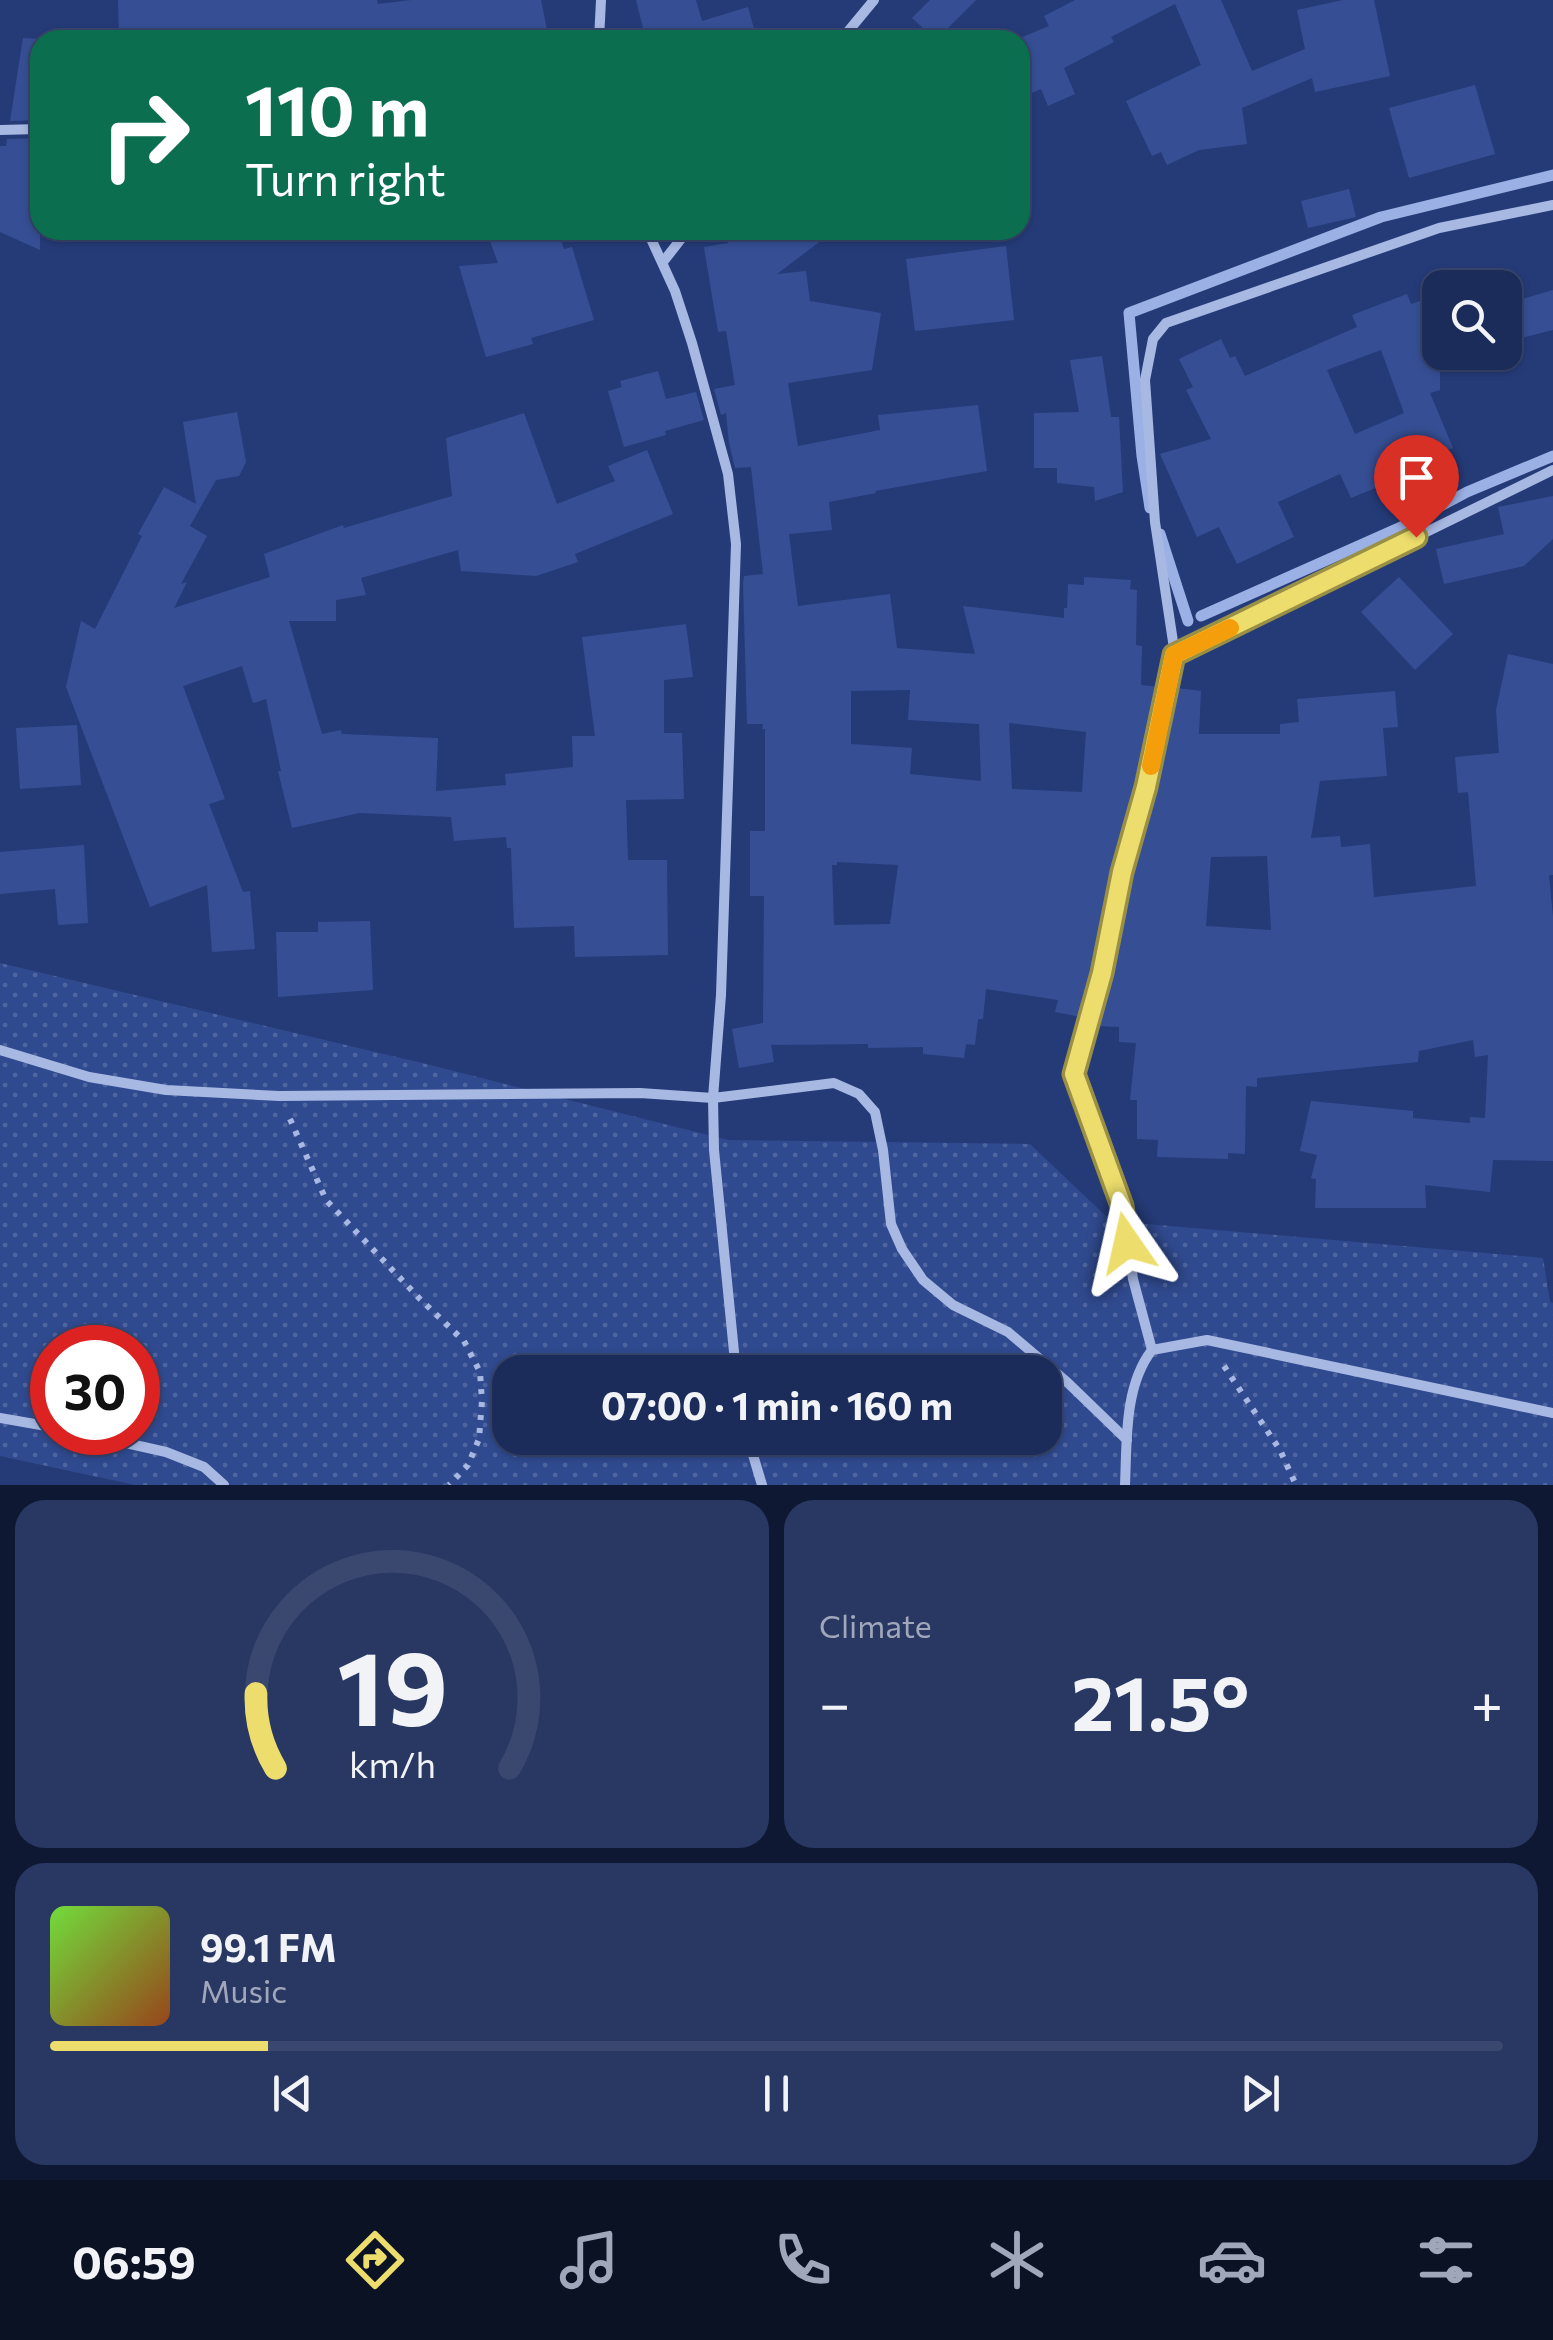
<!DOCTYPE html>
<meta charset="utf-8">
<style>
:root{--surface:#1c2c5a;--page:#293863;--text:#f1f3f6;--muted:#a0a7bb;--line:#3a4870;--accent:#ecdd6c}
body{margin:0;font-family:Commissioner,sans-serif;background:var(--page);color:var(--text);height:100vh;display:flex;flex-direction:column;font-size:38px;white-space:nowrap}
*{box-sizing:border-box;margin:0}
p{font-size:32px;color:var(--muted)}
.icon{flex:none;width:55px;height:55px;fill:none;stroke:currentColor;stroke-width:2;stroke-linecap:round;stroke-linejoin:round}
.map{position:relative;height:1485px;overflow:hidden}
.details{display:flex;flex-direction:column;gap:15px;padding:15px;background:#0f1832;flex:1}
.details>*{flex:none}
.guide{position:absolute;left:30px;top:30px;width:1000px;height:210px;border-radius:30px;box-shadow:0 2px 8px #0004,0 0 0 2px var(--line);background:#0b6e4f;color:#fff;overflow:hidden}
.tools{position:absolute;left:1422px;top:270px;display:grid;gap:20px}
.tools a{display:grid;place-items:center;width:100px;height:100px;border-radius:20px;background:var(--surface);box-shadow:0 2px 8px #0004,0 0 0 2px var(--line);font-size:50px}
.speed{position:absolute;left:30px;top:1325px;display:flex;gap:20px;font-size:50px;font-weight:700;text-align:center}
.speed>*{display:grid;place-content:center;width:130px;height:130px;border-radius:50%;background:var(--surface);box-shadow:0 2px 8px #0004,0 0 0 2px var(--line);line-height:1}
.speed .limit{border:15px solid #d22;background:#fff;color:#111}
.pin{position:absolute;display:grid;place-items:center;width:85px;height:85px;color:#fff;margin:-102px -42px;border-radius:50% 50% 50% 0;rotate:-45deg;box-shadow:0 0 10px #0007}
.pin .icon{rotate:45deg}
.me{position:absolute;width:110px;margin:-55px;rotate:349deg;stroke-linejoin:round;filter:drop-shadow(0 0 8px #0008)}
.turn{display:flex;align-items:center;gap:35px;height:210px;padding:0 50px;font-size:45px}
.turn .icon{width:130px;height:130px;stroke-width:2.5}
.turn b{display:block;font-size:70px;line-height:85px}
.big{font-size:75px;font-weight:700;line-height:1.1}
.details .widget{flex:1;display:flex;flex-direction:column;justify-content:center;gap:15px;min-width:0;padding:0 35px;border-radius:30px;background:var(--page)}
.details .dial{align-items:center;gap:0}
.dial svg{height:260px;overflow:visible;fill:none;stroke:var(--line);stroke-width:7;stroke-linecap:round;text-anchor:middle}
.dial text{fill:var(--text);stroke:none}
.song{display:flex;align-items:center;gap:30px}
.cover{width:120px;height:120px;border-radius:15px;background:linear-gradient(135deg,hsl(100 70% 55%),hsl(20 70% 35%))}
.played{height:10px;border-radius:5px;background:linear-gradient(90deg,var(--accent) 15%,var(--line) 15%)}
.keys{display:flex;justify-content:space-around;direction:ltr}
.heat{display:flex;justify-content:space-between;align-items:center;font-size:55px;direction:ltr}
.details .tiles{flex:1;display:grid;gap:15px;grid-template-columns:1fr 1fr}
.widget:last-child{grid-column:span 2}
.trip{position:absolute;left:492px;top:1355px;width:570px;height:100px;border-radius:30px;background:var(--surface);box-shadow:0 2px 8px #0004,0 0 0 2px var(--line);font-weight:700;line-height:100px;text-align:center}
.tab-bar{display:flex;height:160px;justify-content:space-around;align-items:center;background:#0b1224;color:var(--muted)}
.tab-bar .icon{width:70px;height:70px}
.tab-bar .selected{color:var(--accent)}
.tab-bar b{font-size:45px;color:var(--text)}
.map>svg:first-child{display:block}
</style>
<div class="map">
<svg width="1553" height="1485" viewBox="0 0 1553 1485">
<defs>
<pattern id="green-dots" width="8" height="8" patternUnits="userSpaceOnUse" patternTransform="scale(2.5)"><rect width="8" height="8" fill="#304a8f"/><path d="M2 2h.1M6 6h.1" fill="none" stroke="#4f65a0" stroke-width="1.8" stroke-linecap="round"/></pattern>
</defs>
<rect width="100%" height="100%" fill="#253b78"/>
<path fill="url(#green-dots)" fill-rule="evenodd" d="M 0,963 L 422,1063 L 728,1140 L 1030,1144 L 1111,1221 L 1543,1258 L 1550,1302 L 1553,1303 L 1553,1485 L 135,1485 L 0,1456 ZM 52,1348 L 138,1348 L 138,1432 L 52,1432 ZM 510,1372 L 1045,1372 L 1045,1438 L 510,1438 Z"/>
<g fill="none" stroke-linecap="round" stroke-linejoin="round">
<g stroke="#9bb0e4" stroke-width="11">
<path d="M 1150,508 L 1142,456 L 1129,313 L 1381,217 L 1553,175"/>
<path d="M 1160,534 L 1188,621"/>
<path d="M 1201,616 L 1401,527 L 1467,492 L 1553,456"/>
</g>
</g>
<g fill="#364f94" fill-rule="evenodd">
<path d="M 118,0 L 377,0 L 378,4 L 411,0 L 541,0 L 548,35 L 518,40 L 119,40 Z"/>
<path d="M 636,0 L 696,0 L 702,21 L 748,7 L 757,40 L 646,40 Z"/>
<path d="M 930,0 L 976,0 L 936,40 L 912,18 Z"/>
<path d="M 1075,0 L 1221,0 L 1252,71 L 1305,49 L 1297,10 L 1343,0 L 1374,0 L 1390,76 L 1315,92 L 1312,78 L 1242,108 L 1247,144 L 1199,150 L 1167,165 L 1161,152 L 1152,156 L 1126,101 L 1201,65 L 1175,4 L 1111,37 L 1114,42 L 1064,68 L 1075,94 L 1048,106 L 1041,89 L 1020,98 L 1020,38 L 1049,26 L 1044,16 Z"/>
<path d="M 23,38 L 40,39 L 40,120 L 10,121 Z"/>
<path d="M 1475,85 L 1495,154 L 1409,178 L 1389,108 Z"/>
<path d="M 40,138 L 40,250 L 0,232 L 0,146 L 6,146 L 7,139 Z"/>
<path d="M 1349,189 L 1356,217 L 1308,228 L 1301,201 Z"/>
<path d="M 486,230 L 557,230 L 564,249 L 572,247 L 594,320 L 531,338 L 533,344 L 486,357 L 459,266 L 498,263 Z"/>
<path d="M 725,230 L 835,230 L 777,274 L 806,271 L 810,301 L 881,313 L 872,370 L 788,383 L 798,446 L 880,430 L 878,415 L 978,405 L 987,471 L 875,491 L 876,493 L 829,502 L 832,530 L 789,534 L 798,606 L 890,594 L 897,648 L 975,654 L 963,606 L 1064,618 L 1064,608 L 1067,608 L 1068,584 L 1084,585 L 1084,577 L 1131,580 L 1130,589 L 1137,590 L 1136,645 L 1142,646 L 1141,685 L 1159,687 L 1138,785 L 1114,870 L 1093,971 L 1081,1017 L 1055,1012 L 1058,1000 L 986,989 L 983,1019 L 978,1019 L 975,1045 L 966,1044 L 964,1058 L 923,1054 L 923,1047 L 868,1048 L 868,1044 L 771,1045 L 774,1062 L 739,1068 L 732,1029 L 763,1023 L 764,896 L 750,896 L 750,831 L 765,831 L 765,729 L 762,729 L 763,724 L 747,724 L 743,583 L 744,576 L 763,574 L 751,467 L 735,468 L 729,443 L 726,413 L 721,415 L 714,389 L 735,385 L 726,331 L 718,332 L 704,247 L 728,243 ZM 910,690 L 908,720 L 979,724 L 981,781 L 910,774 L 912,748 L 851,744 L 851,691 ZM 1009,723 L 1086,732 L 1082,792 L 1012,789 ZM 837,862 L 898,865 L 890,924 L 834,925 L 832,865 L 837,865 Z"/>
<path d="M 1006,246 L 1014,320 L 915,331 L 906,259 Z"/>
<path d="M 1553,290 L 1553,330 L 1505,342 L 1505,304 Z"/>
<path d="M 1407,294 L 1411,304 L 1440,294 L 1440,390 L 1430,393 L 1453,448 L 1412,465 L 1415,472 L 1351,498 L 1340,474 L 1278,502 L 1294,537 L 1237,564 L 1219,527 L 1197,537 L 1160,454 L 1211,439 L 1186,390 L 1193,387 L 1179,359 L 1221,339 L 1230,358 L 1235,356 L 1245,376 L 1357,327 L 1352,315 ZM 1381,350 L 1404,413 L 1355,434 L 1327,370 Z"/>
<path d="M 1102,356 L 1111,417 L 1119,417 L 1123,492 L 1095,501 L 1094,487 L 1057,483 L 1057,468 L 1034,468 L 1034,413 L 1079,412 L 1070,360 Z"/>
<path d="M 658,371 L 666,399 L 696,392 L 704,420 L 665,431 L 666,435 L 624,447 L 608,391 L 622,387 L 620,381 Z"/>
<path d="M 237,412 L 246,462 L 239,476 L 216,480 L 190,526 L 207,536 L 181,584 L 187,582 L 174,608 L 270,577 L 264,554 L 343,525 L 344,528 L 452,496 L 446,438 L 524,413 L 557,504 L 615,481 L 608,466 L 647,450 L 673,514 L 575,554 L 578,562 L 536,576 L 461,571 L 458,550 L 361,578 L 366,595 L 336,600 L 336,621 L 289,621 L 322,734 L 341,730 L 342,734 L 438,738 L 436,791 L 506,785 L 505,774 L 573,767 L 572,736 L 595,736 L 582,637 L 686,624 L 693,677 L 664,680 L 664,733 L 682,733 L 684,799 L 626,800 L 628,860 L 667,860 L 668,955 L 575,957 L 574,926 L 514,928 L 511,848 L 507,848 L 506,837 L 454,841 L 451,817 L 359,813 L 292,828 L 278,771 L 281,771 L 266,699 L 253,703 L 242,666 L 183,686 L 225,799 L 209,804 L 243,892 L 250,891 L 255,949 L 212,952 L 207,885 L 150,907 L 66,687 L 81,621 L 95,629 L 142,536 L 138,534 L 164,487 L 196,504 L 183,422 Z"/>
<path d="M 1553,496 L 1553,539 L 1524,566 L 1444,584 L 1436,549 L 1504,534 L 1498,507 Z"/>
<path d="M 1399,577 L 1453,634 L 1415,670 L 1361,612 Z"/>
<path d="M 1508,654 L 1553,664 L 1553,875 L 1549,875 L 1553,917 L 1553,1161 L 1493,1160 L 1490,1192 L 1425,1185 L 1426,1208 L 1315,1208 L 1316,1179 L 1311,1178 L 1317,1155 L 1300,1151 L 1311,1101 L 1413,1111 L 1413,1118 L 1470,1123 L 1470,1117 L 1485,1118 L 1488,1055 L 1475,1057 L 1473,1040 L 1419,1051 L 1418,1062 L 1257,1078 L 1257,1087 L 1246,1086 L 1245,1154 L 1228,1153 L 1228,1159 L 1157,1157 L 1158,1140 L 1137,1139 L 1137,1100 L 1130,1100 L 1136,1043 L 1119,1042 L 1119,1027 L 1097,1026 L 1097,1022 L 1110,975 L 1130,874 L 1156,789 L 1177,688 L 1201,691 L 1199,734 L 1280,734 L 1280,724 L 1299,722 L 1297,699 L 1395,691 L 1398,727 L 1383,728 L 1387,776 L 1320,781 L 1311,838 L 1340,836 L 1341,847 L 1370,844 L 1374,897 L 1476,886 L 1468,792 L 1458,793 L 1455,757 L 1499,753 L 1496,710 ZM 1267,856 L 1271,930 L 1206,926 L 1211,857 Z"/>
<path d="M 77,725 L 81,785 L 20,789 L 16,728 Z"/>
<path d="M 84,845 L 88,923 L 58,925 L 55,889 L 0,894 L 0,852 Z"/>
<path d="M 370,921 L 373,990 L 278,997 L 276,932 L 318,932 L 318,922 Z"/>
</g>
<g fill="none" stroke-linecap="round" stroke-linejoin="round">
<g stroke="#a7b8e3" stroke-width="6" stroke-dasharray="5 8" stroke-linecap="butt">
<path d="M 290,1119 L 326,1200 L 420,1299 L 464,1341 L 480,1372 L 482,1401 L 479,1439 L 468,1465 L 449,1485"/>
<path d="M 1224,1366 L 1280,1450 L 1296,1485"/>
</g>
<g stroke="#a7b8e3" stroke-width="10">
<path d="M 599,40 L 601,0"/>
<path d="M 841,40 L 874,0"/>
<path d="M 0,130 L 40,129"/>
<path d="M 647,230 L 675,291 L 692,343 L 728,474 L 736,544 L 721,995 L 713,1098 L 714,1150 L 736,1372"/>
<path d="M 663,262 L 688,230"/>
<path d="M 1175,655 L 1553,470"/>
<path d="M 0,1050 L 89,1077 L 166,1090 L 279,1096 L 640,1093 L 713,1098 L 834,1083 L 859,1094 L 875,1112 L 883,1150 L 891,1224 L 902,1249 L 923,1280 L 953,1305 L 1008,1332 L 1067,1382 L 1127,1440"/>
<path d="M 1152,1350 L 1133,1279 L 1122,1206 L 1074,1074 L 1102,973 L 1122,872 L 1147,787 L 1175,655 L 1155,522 L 1145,380 L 1153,339 L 1166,323 L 1439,228 L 1553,205"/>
<path d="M 0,1418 L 52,1427"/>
<path d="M 77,1432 L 166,1452 L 204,1467 L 224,1485"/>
<path d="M 748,1438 L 762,1485"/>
<path d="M 1125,1485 C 1127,1441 1124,1386 1152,1350 L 1207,1340 L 1553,1413"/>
</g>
</g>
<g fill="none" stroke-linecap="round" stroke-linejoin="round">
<g stroke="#999046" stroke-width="25">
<path id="route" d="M 1127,1243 L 1122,1206 L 1074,1074 L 1102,973 L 1122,872 L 1146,787 L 1174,655 L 1416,537"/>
</g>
<use href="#route" stroke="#ecdd6c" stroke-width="18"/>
<path stroke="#f59e0b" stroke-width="18" d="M 1151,766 L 1174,655 L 1230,628"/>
</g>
</svg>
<div class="tools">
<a><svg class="icon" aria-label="search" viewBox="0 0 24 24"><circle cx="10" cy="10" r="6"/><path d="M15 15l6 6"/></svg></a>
</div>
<div class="speed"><div class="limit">30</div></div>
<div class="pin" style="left:1416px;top:537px;background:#d93025"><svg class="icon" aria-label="arrive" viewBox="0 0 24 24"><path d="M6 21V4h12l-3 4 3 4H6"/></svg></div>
<svg class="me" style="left:1127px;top:1243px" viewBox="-20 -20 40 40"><path d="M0-17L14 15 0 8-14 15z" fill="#ecdd6c" stroke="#fff" stroke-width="4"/></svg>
<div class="trip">07:00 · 1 min · 160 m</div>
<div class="guide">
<div class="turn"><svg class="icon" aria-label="right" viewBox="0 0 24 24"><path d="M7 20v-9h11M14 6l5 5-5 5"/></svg><div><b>110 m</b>Turn right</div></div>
</div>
</div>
<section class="details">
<div class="tiles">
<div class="widget dial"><svg viewBox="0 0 100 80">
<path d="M14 69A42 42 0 1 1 86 69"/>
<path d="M14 69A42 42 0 0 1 8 46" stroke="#ecdd6c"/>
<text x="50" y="56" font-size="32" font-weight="700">19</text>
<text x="50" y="72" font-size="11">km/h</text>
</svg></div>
<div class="widget"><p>Climate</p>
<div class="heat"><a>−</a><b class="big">21.5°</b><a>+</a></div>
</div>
<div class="widget">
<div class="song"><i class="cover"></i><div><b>99.1 FM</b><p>Music</p></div></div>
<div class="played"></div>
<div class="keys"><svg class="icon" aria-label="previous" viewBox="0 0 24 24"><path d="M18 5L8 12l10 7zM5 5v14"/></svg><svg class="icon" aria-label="pause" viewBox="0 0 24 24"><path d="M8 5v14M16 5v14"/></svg><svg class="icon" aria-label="next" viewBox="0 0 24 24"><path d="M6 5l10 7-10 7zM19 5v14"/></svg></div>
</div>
</div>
</section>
<nav class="tab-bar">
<b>06:59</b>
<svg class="icon selected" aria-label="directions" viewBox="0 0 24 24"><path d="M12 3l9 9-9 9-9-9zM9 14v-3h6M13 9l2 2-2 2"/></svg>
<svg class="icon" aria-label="music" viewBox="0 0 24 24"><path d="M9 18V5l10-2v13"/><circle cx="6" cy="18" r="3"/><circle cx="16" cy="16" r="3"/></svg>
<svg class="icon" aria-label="phone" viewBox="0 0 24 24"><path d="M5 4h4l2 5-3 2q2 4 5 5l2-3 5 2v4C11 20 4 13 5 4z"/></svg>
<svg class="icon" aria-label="climate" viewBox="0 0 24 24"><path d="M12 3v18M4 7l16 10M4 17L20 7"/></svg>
<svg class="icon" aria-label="car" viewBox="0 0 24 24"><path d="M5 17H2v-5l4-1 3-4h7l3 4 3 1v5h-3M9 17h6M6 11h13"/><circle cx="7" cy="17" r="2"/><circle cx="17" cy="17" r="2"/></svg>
<svg class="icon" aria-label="filters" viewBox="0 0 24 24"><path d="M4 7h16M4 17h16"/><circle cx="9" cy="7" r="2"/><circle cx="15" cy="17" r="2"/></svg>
</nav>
